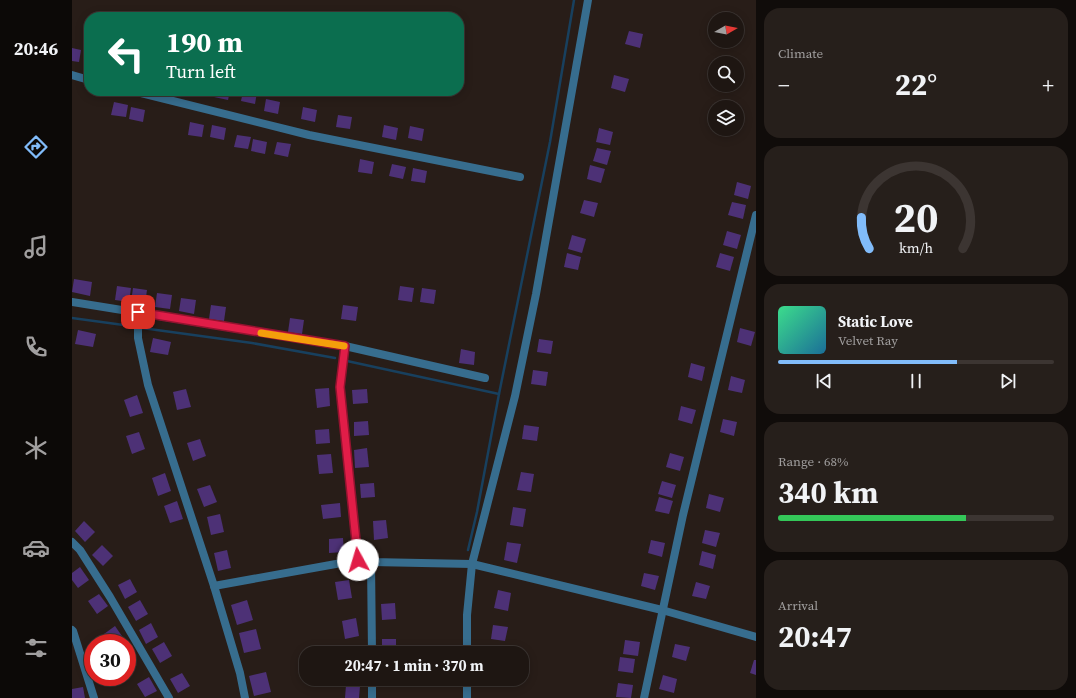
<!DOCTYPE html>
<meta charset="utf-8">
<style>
:root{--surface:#1e1612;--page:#261f1b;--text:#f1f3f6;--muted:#a19f9f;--line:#3c3532;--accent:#81bcfa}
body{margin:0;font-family:"Source Serif 4",serif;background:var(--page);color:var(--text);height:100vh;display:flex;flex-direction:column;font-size:15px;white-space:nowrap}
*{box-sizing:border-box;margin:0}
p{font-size:13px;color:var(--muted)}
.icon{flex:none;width:22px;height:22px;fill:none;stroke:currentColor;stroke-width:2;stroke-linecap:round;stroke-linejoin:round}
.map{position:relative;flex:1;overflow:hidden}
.sheet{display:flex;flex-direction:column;gap:8px;padding:8px;background:#100c0a;width:320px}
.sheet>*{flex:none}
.banner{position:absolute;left:12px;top:12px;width:380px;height:84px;border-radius:16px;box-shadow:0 2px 10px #0003,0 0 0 1px var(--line);background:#0b6e4f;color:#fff;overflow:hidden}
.needle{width:26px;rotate:81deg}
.controls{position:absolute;left:636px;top:12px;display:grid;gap:8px}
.controls a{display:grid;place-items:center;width:36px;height:36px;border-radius:50%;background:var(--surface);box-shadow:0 2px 10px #0003,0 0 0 1px var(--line);font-size:20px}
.speed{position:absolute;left:12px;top:634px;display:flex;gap:8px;font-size:20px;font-weight:700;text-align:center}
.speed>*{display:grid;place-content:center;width:52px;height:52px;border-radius:50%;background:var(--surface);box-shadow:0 2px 10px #0003,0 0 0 1px var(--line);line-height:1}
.speed .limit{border:6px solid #d22;background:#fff;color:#111}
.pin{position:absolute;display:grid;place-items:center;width:34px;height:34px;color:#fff;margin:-17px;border-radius:8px;box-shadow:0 2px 6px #0006}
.me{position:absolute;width:44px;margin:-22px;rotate:354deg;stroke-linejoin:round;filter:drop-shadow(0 0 3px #0008)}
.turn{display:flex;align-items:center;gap:14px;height:84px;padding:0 16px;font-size:18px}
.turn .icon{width:52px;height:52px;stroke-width:2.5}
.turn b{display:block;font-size:28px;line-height:34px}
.big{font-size:30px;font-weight:700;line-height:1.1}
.sheet .tile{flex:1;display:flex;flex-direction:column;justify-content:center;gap:6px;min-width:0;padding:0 14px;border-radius:16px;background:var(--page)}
.sheet .dial{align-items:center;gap:0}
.dial svg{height:104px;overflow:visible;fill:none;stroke:var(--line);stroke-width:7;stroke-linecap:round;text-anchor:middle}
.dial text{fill:var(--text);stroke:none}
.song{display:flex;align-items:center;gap:12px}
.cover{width:48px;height:48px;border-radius:6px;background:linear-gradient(135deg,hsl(150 70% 55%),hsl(200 70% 35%))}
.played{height:4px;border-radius:2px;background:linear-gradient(90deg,var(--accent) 65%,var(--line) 65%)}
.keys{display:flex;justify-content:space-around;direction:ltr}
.heat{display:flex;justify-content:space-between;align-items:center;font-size:22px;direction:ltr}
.charge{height:6px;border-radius:3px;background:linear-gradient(90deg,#34c759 68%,var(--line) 0)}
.trip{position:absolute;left:227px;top:646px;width:230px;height:40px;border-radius:16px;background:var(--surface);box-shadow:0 2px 10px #0003,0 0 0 1px var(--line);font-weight:700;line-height:40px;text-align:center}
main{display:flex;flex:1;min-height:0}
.tabs{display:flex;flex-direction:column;width:72px;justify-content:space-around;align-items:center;background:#0c0907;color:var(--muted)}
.tabs .icon{width:28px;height:28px}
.tabs .on{color:var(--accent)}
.tabs b{font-size:18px;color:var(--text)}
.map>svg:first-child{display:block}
</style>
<main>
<nav class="tabs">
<b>20:46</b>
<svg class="icon on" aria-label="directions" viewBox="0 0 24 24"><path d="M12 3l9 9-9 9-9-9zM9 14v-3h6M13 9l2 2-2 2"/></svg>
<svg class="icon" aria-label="music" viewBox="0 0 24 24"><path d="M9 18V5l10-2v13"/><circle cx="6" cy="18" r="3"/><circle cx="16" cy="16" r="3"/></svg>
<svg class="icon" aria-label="phone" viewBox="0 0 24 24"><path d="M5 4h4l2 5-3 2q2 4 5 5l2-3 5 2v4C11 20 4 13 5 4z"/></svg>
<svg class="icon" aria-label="climate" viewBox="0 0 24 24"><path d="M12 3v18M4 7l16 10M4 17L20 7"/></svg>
<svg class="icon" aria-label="car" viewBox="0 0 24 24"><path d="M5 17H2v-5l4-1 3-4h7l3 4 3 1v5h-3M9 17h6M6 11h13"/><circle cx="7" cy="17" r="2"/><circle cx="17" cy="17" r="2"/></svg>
<svg class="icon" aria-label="filters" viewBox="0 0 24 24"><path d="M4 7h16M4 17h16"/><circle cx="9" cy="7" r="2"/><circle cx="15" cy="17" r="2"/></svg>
</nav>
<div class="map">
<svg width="684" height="698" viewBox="0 0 684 698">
<rect width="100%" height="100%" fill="#281d18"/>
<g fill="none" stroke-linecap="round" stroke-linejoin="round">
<g stroke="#18405e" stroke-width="2.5">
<path d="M 0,318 L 59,326"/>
<path d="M 70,328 L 180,343 L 263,358"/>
<path d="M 275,361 L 427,394"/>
<path d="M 396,550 L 405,512 L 427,394 L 478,142 L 502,0"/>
</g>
</g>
<g fill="#4d3176">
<path d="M 557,31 L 571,34 L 568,48 L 553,44 Z"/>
<path d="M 0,48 L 9,50 L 7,62 L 0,61 Z"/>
<path d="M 542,75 L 557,79 L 553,92 L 539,88 Z"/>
<path d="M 144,91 L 158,91 L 156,100 L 142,97 Z"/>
<path d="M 171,91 L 185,92 L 183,104 L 169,101 Z"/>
<path d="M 194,99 L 208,102 L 206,114 L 192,111 Z"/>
<path d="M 42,102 L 56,105 L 54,117 L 39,115 Z"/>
<path d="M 59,107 L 73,110 L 71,122 L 57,119 Z"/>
<path d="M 231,107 L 245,110 L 243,122 L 229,119 Z"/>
<path d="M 266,115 L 280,117 L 278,129 L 264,127 Z"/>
<path d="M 118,122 L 132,125 L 130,137 L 116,135 Z"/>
<path d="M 140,125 L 154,128 L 152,140 L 138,137 Z"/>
<path d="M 312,125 L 326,128 L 324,140 L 310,137 Z"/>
<path d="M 338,126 L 352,129 L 350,141 L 336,138 Z"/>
<path d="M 527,128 L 541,132 L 538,145 L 524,142 Z"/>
<path d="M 165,135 L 179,137 L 176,149 L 162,147 Z"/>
<path d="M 181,139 L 195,142 L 193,154 L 179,151 Z"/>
<path d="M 205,142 L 219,144 L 216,157 L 202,154 Z"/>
<path d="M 525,148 L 539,151 L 535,165 L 521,161 Z"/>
<path d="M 288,159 L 302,162 L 300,174 L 286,172 Z"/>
<path d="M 320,164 L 334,167 L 331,179 L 317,176 Z"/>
<path d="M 518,165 L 533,169 L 529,183 L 515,179 Z"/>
<path d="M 341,168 L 355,171 L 353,183 L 339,181 Z"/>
<path d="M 665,182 L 679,186 L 676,199 L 662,195 Z"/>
<path d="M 512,200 L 526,203 L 522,217 L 508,213 Z"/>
<path d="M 660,202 L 674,205 L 671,219 L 656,215 Z"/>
<path d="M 655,231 L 669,235 L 665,249 L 651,245 Z"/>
<path d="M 500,235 L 514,239 L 510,253 L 496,249 Z"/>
<path d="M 495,253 L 509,257 L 506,270 L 492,267 Z"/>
<path d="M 648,253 L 662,257 L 658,271 L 644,267 Z"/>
<path d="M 2,279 L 20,282 L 18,296 L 0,292 Z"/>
<path d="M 45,286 L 59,288 L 57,302 L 43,300 Z"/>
<path d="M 328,286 L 342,288 L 340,302 L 326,300 Z"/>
<path d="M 61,288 L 75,290 L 73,304 L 59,302 Z"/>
<path d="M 350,288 L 364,290 L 362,304 L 348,302 Z"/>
<path d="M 85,293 L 100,295 L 98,309 L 83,307 Z"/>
<path d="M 109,298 L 124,300 L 122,314 L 107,311 Z"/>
<path d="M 139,305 L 154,307 L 152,321 L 137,319 Z"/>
<path d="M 271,305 L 286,307 L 284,321 L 269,319 Z"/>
<path d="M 218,318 L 232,320 L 230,334 L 216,332 Z"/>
<path d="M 668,328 L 683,332 L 679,346 L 665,342 Z"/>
<path d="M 6,330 L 24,334 L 21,347 L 3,344 Z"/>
<path d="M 81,338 L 99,342 L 96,355 L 78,352 Z"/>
<path d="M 467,339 L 481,341 L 479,354 L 465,352 Z"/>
<path d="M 389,349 L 403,352 L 402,365 L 387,363 Z"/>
<path d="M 619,363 L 633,367 L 630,381 L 616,377 Z"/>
<path d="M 461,370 L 476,372 L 474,386 L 459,384 Z"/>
<path d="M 659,376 L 673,380 L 670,393 L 656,390 Z"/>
<path d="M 257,388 L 258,406 L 245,408 L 243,389 Z"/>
<path d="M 114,389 L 119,407 L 105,410 L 101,392 Z"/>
<path d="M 295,389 L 296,403 L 281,404 L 280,390 Z"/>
<path d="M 65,395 L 71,413 L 58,417 L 52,400 Z"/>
<path d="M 609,406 L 624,410 L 620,424 L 606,420 Z"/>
<path d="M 651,419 L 665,422 L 662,436 L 648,432 Z"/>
<path d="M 296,421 L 297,435 L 282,436 L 282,422 Z"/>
<path d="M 452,425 L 467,427 L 465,441 L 450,439 Z"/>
<path d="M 257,429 L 258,443 L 244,444 L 243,430 Z"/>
<path d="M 67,432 L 73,449 L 60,454 L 54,436 Z"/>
<path d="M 128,439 L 134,456 L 121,461 L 115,443 Z"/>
<path d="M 295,448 L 297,467 L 283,468 L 282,450 Z"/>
<path d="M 598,453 L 612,457 L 608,471 L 594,467 Z"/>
<path d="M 259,454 L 261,473 L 247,474 L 245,455 Z"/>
<path d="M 449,472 L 462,474 L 459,492 L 445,490 Z"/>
<path d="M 93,473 L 99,491 L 86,496 L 80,478 Z"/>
<path d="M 590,481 L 604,485 L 600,498 L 586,494 Z"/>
<path d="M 302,483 L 303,497 L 289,498 L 288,484 Z"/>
<path d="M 138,485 L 145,502 L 132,507 L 125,489 Z"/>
<path d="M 637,494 L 652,498 L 648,512 L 634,508 Z"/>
<path d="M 587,497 L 601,501 L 597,514 L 583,511 Z"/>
<path d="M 105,501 L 111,519 L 98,523 L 92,506 Z"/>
<path d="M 268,503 L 269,517 L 251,519 L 249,505 Z"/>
<path d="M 441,507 L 454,509 L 451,527 L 438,525 Z"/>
<path d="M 148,514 L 152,532 L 139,535 L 135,517 Z"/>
<path d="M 314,520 L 316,538 L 302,540 L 301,521 Z"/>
<path d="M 12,521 L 23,532 L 13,542 L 3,531 Z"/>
<path d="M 633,530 L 648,533 L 644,547 L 630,543 Z"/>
<path d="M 271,538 L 272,552 L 257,553 L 257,539 Z"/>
<path d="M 579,540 L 593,543 L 590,557 L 576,553 Z"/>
<path d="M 435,542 L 449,544 L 445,563 L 432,560 Z"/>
<path d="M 30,545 L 41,556 L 31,566 L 20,555 Z"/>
<path d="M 155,550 L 159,568 L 146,571 L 142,553 Z"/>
<path d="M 630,551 L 644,555 L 641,569 L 627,565 Z"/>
<path d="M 8,567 L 17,580 L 6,588 L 0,580 L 0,573 Z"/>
<path d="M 572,573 L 587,576 L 583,590 L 569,586 Z"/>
<path d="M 58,579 L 65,592 L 53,599 L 46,585 Z"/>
<path d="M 277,580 L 280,598 L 266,600 L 263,582 Z"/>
<path d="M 624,582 L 638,586 L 634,599 L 620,596 Z"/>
<path d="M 426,590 L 439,593 L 436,611 L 422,608 Z"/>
<path d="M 27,594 L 36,606 L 25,614 L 16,601 Z"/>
<path d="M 68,600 L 76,614 L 64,621 L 56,607 Z"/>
<path d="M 175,600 L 181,620 L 165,625 L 159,605 Z"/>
<path d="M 323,603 L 324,619 L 310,620 L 309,604 Z"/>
<path d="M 284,618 L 287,636 L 273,639 L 270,621 Z"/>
<path d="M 79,623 L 86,637 L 74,644 L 67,630 Z"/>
<path d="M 421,625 L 436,627 L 433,641 L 419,639 Z"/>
<path d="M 43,626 L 52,639 L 46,643 L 38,643 L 32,634 Z"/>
<path d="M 184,629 L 189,649 L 172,653 L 167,633 Z"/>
<rect x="310" y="639" width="14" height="14"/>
<path d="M 553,640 L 568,642 L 566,656 L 551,654 Z"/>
<path d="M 92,642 L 100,656 L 88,663 L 80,649 Z"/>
<path d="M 603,644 L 618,647 L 614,661 L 600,657 Z"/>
<path d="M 548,657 L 563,659 L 561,673 L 546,671 Z"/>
<path d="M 682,660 L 684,660 L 684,675 L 678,673 Z"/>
<path d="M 194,672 L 199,692 L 182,696 L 177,676 Z"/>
<path d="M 110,673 L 118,686 L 106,693 L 98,679 Z"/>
<path d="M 591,675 L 605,679 L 602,693 L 587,689 Z"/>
<path d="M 77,677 L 85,691 L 73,697 L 65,684 Z"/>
<path d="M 411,679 L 426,679 L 425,684 L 411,682 Z"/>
<path d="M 546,683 L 561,685 L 559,698 L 544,697 Z"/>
<path d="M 274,685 L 288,686 L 287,698 L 273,698 Z"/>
<path d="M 11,687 L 13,698 L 0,698 L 0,689 Z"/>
</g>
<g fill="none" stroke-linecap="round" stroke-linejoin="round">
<g stroke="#376d8e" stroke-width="8">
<path d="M 0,75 L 17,80"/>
<path d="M 61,91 L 237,135 L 448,177"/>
<path d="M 0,302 L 273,346 L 413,378"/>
<path d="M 66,313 L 66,338 L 76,385 L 142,586 L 168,673 L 173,698"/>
<path d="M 273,346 L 268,387 L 286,560"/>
<path d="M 0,542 L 8,550 L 38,597 L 97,698"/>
<path d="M 299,562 L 300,653"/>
<path d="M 142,586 L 286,560 L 299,562 L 400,564 L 590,610 L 684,637"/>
<path d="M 0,630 L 1,631 L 22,698"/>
<path d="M 395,653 L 395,615 L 400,564 L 443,396 L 464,294 L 516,0"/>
<path d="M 300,679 L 300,698"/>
<path d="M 395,679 L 395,698"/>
<path d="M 572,698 L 611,515 L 684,215"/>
</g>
</g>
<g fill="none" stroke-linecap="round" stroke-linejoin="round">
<g stroke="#92132f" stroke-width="10">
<path id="route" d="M 66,312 L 273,346 L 268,387 L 286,560"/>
</g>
<use href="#route" stroke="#e11d48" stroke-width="7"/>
<path stroke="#f59e0b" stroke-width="7" d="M 189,333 L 272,346"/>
</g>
</svg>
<div class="controls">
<a><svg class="needle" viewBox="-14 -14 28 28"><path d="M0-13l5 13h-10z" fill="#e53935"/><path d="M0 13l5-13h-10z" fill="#a19f9f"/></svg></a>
<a><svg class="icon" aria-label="search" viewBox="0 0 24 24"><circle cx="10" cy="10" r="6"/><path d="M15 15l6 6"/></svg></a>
<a><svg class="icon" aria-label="layers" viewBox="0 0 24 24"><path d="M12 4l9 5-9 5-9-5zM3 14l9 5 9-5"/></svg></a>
</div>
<div class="speed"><div class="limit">30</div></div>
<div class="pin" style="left:66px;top:312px;background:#d93025"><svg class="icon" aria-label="arrive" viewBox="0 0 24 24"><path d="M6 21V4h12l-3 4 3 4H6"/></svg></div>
<svg class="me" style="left:286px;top:560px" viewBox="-20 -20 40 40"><circle r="19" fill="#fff"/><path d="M0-13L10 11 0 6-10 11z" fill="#e11d48"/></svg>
<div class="trip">20:47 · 1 min · 370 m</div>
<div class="banner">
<div class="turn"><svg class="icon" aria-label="left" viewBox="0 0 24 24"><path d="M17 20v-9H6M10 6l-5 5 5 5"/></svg><div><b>190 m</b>Turn left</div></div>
</div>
</div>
<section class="sheet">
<div class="tile"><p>Climate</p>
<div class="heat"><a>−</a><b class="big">22°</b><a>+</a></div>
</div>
<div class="tile dial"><svg viewBox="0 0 100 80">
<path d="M14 69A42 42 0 1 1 86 69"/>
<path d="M14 69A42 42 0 0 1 8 45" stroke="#81bcfa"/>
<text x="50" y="56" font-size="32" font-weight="700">20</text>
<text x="50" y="72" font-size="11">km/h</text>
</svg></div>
<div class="tile">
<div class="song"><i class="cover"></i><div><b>Static Love</b><p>Velvet Ray</p></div></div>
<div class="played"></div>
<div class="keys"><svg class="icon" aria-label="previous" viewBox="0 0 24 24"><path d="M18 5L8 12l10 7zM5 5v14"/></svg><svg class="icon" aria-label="pause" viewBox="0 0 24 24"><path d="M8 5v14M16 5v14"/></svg><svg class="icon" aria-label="next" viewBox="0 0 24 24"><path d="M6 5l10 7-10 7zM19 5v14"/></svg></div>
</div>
<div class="tile"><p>Range · 68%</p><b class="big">340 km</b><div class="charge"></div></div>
<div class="tile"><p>Arrival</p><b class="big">20:47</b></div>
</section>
</main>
